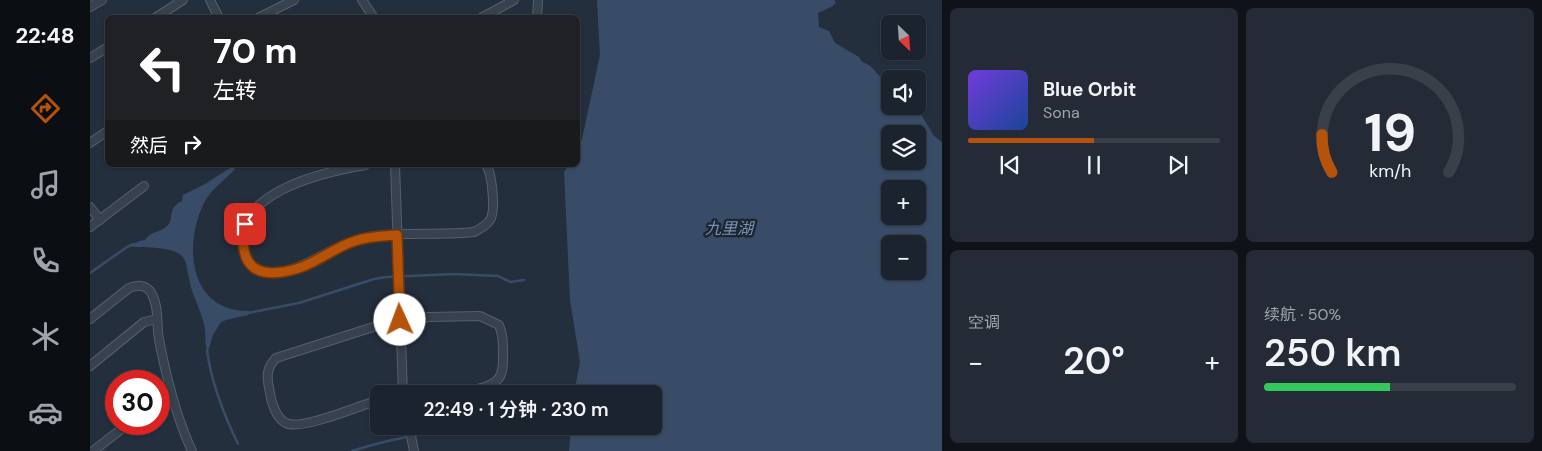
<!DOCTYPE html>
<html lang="zh">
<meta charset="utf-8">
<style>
:root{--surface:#1b232e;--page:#242b36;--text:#f1f3f6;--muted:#a0a4aa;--line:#39404a;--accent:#b45309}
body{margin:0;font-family:"DM Sans","Noto Sans SC",sans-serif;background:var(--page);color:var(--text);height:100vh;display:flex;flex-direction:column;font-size:19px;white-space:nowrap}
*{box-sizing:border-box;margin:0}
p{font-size:16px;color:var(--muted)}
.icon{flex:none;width:28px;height:28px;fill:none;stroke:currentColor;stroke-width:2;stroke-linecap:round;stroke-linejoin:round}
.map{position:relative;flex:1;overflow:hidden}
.details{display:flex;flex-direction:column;gap:8px;padding:8px;background:#0f1319;width:600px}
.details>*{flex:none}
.top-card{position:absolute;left:15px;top:15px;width:475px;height:152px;border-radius:8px;box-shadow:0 1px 4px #0004,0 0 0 1px var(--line);background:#202124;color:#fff;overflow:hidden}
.needle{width:32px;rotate:155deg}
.fabs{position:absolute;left:791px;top:15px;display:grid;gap:10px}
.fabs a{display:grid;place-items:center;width:45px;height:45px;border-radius:8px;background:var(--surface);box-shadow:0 1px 4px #0004,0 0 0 1px var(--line);font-size:25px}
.speed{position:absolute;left:15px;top:370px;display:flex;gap:10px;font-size:25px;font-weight:700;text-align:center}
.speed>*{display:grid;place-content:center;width:65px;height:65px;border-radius:50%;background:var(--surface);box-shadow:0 1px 4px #0004,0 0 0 1px var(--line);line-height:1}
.speed .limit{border:8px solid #d22;background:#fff;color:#111}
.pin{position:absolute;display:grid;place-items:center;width:42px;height:42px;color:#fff;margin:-21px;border-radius:10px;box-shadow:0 2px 8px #0006}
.me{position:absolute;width:55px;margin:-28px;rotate:358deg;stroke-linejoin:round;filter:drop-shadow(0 0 4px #0008)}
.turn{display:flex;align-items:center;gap:18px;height:105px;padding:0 25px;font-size:22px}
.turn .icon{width:65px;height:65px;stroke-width:2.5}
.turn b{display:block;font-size:35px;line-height:42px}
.then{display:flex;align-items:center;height:48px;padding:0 25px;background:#0003;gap:10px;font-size:19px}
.big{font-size:38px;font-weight:600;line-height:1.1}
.details .card{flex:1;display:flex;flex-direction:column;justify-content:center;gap:8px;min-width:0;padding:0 18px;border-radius:8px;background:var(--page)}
.details .dial{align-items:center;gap:0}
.dial svg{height:130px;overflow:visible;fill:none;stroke:var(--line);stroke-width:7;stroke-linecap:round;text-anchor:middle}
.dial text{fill:var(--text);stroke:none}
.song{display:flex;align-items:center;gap:15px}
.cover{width:60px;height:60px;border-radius:8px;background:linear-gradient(135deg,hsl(260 70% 55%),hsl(220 70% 35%))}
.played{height:5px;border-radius:2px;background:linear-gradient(90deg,var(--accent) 50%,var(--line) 50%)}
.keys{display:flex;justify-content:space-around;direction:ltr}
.heat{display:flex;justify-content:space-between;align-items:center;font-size:28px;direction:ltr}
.charge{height:8px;border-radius:4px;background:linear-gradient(90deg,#34c759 50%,var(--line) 0)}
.details .tiles{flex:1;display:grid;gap:8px;grid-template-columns:repeat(2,1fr)}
.trip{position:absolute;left:280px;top:385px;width:292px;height:50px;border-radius:8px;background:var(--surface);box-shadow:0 1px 4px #0004,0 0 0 1px var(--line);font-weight:600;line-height:50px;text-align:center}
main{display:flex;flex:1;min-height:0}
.dock{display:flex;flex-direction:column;width:90px;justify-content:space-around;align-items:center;background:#0b0e12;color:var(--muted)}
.dock .icon{width:35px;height:35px}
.dock .current{color:var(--accent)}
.dock b{font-size:22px;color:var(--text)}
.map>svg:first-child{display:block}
</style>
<main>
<nav class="dock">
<b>22:48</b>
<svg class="icon current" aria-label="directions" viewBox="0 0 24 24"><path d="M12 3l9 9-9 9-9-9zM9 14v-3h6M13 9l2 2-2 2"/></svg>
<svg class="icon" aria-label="music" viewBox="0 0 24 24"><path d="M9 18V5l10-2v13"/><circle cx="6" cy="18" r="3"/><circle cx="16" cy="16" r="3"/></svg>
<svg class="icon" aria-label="phone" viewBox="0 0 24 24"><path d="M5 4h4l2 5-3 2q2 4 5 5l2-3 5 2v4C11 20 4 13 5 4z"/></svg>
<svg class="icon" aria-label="climate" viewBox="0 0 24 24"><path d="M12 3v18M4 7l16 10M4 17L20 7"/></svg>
<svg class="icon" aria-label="car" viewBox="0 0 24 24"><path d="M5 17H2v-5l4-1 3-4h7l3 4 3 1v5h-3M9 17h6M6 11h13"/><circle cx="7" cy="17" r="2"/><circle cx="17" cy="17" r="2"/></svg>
</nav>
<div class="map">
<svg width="852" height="451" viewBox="0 0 852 451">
<rect width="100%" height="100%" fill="#242f3e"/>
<g fill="#394c67" fill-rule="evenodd">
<path d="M 507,0 L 744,0 L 746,2 L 743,6 L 728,13 L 729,27 L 739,31 L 745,43 L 769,57 L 772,62 C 787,67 785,77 800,82 L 800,106 L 826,106 L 844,136 L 852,142 L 852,451 L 479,451 L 481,426 L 564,426 L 564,394 L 484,394 L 490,362 L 480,300 L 474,172 L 478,165 L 488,165 L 488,147 L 492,139 L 510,55 ZM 800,134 L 828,134 L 828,161 L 800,161 ZM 800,189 L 828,189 L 828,216 L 800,216 ZM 800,244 L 828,244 L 828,271 L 800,271 Z"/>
<path d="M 143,166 L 145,169 C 135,180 121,189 114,203 C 93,245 99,312 159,311 L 160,313 L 158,315 L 136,320 L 131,322 L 123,335 L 118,351 C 114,345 116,337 115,329 C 112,311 101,294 99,278 C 97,270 97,261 92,256 C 84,247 54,247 43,247 L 41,245 L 50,241 L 55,240 C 61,231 68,233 76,227 C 86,220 75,209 92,201 L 93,195 L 115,184 Z"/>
</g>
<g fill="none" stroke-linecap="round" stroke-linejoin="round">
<g stroke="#394c67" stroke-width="2.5">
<path d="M 0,273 L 37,247 L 44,244"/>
<path d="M 158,313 L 209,303 L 284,279 L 296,277 L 364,274 L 408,276 L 420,282 L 434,280"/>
<path d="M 117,350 C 121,382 134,415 148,444"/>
<path d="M 262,451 C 294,441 326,433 360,432 C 391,432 426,439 455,426"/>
</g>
<g stroke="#565f6c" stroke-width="10">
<g id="minor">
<path d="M 120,0 L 129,18"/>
<path d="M 272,0 L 284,18"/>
<path d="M 0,7 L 12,0"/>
<path d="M 65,18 L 93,0"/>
<path d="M 168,18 L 204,0"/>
<path d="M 391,18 L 424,0"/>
<path d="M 447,18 L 448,0"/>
<path d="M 0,58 L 18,47"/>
<path d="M 0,143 L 16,132"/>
<path d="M 275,165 C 234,172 138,193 154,253 C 157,265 166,271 179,272 C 213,274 236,248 267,240 C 304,230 346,236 384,232 C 390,229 396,226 400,220 C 406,211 402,173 396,165"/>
<path d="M 305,165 L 313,394"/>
<path d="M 0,207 L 10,220"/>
<path d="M 0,227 L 54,186"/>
<path d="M 0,319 L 39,288 C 46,285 54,284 60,291 C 68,303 67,318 68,332 C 69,341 71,350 73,359 C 80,391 88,421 102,451"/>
<path d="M 0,366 L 54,322 L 67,319"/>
<path d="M 69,400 L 81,394"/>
<path d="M 289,400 C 271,405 211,431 196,423 C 187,419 181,403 180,393 C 177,379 175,369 186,358 L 299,322 L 339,317 L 390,316 L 409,325 C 413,334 413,342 413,351 C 413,359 414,371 409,378 C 395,395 365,388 346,390 C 336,390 325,392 315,394"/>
<path d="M 319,426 L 324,451"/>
<path d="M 3,451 L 38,424"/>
</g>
</g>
<use href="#minor" stroke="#38414e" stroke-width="8"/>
</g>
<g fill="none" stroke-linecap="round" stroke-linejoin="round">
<g stroke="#753606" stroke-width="12">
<path id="route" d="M 155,224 C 147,268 168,281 209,268 C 228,262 245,247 265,241 C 278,236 293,236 307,235 L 310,320"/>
</g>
<use href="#route" stroke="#b45309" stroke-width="9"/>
</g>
<g text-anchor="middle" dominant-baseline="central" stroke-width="5" stroke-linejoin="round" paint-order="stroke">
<g font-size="16" font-style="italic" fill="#7c92b1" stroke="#1d2633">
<text x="639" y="228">九里湖</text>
</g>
</g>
</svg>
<div class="fabs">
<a><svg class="needle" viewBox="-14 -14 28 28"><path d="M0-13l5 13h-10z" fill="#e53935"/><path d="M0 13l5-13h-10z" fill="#a0a4aa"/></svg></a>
<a><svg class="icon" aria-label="sound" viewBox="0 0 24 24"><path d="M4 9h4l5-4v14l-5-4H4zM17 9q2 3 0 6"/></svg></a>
<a><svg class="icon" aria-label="layers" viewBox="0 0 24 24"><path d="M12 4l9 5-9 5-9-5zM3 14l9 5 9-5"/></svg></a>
<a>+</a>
<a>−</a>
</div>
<div class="speed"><div class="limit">30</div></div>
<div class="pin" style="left:155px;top:224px;background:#d93025"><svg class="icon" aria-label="arrive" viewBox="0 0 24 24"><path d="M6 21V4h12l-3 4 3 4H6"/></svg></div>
<svg class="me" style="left:310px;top:320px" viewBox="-20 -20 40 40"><circle r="19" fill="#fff"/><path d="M0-13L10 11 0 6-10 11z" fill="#b45309"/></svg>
<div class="trip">22:49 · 1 分钟 · 230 m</div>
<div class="top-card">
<div class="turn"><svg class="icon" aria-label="left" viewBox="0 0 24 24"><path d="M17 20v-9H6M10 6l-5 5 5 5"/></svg><div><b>70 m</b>左转</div></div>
<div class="then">然后<svg class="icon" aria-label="right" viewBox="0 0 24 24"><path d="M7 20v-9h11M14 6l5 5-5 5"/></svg></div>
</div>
</div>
<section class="details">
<div class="tiles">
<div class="card">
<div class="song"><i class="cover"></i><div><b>Blue Orbit</b><p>Sona</p></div></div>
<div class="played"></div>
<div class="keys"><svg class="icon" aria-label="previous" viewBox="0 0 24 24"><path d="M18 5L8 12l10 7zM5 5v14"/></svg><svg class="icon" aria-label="pause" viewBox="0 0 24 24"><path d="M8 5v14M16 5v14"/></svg><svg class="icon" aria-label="next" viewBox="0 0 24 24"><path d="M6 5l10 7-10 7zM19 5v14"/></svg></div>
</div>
<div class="card dial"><svg viewBox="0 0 100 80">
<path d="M14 69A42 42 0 1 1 86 69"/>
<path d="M14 69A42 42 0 0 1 8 46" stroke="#b45309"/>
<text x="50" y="56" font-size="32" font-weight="700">19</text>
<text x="50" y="72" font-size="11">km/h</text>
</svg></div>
<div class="card"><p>空调</p>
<div class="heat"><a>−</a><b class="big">20°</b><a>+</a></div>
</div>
<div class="card"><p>续航 · 50%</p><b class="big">250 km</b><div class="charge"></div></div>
</div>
</section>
</main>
